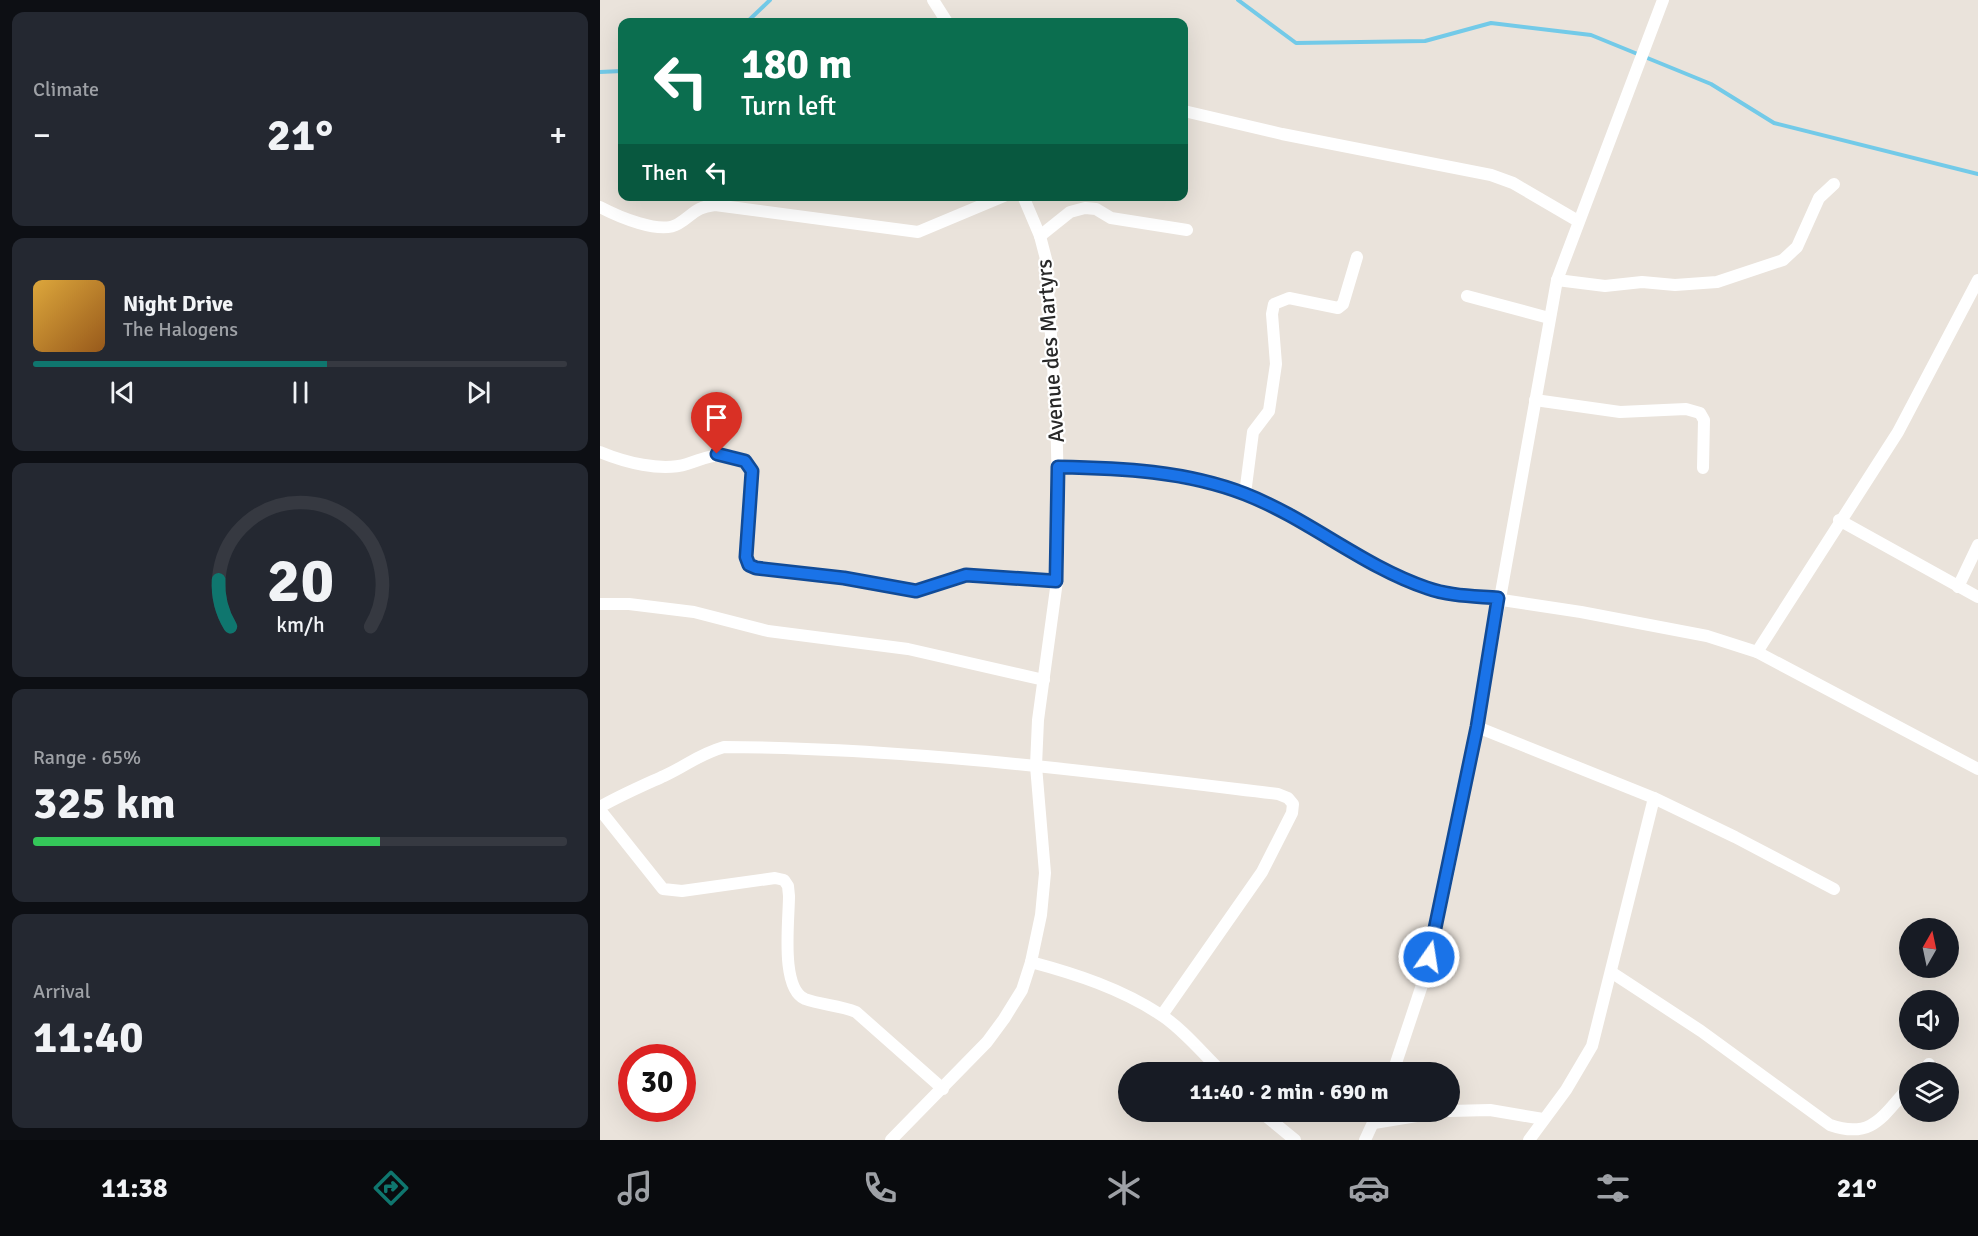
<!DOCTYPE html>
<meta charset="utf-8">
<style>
:root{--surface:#171b24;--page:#242831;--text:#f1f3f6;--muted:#9ea1a6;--line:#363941;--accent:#0f766e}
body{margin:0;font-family:Signika,sans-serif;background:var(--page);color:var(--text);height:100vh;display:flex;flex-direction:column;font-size:22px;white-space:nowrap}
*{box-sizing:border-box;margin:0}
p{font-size:20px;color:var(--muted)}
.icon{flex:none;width:33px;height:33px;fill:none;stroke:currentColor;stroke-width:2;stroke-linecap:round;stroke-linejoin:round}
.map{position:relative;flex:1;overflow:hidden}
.details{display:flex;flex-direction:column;gap:12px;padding:12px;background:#0d0f14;width:600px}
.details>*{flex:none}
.banner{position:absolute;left:18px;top:18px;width:570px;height:183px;border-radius:12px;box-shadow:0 6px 24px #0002;background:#0b6e4f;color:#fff;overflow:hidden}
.needle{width:39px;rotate:9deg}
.tools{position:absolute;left:1299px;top:918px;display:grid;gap:12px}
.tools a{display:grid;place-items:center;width:60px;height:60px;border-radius:50%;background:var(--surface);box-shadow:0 6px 24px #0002;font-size:30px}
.speed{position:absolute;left:18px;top:1044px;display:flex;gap:12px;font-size:30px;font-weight:700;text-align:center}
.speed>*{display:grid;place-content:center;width:78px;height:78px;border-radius:50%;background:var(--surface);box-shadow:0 6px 24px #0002;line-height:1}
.speed .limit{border:9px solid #d22;background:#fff;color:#111}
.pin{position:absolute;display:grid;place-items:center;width:51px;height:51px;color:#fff;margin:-62px -26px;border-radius:50% 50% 50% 0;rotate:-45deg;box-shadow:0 0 6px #0007}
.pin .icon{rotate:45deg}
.me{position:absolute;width:66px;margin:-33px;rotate:13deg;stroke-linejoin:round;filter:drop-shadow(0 0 4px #0008)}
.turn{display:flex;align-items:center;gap:21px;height:126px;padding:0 24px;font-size:27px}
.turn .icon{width:78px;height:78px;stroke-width:2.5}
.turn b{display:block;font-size:42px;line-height:51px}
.then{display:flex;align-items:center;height:57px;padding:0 24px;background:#0003;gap:12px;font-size:22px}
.big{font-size:45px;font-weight:700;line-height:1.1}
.details .widget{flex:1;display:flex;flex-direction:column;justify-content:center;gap:9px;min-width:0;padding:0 21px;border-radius:12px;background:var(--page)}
.details .dial{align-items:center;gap:0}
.dial svg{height:156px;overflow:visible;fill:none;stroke:var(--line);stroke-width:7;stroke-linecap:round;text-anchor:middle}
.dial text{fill:var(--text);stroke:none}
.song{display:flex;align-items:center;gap:18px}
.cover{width:72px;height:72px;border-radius:9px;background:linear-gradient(135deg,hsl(40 70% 55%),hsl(30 70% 35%))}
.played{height:6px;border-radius:3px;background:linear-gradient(90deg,var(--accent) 55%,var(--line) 55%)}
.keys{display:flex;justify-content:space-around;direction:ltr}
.heat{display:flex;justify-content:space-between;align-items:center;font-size:33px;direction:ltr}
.charge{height:9px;border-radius:4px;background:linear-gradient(90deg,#34c759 65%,var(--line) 0)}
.trip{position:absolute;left:518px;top:1062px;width:342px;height:60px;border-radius:30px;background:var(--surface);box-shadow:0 6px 24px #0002;font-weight:700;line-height:60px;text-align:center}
.menu{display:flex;height:96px;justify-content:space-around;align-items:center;background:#090b0e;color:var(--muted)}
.menu .icon{width:42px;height:42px}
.menu .on{color:var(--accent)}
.menu b{font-size:27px;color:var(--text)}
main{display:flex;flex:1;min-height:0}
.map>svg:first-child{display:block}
</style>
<main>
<section class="details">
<div class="widget"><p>Climate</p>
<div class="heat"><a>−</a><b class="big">21°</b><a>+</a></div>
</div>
<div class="widget">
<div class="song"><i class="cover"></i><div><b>Night Drive</b><p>The Halogens</p></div></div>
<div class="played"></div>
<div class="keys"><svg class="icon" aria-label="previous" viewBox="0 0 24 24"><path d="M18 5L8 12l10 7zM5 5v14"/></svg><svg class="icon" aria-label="pause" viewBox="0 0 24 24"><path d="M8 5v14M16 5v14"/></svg><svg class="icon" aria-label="next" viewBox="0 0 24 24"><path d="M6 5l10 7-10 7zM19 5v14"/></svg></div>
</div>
<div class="widget dial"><svg viewBox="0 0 100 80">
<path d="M14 69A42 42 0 1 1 86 69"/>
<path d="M14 69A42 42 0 0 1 8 45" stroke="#0f766e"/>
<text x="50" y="56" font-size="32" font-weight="700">20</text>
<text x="50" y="72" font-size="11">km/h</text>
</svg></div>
<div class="widget"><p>Range · 65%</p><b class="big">325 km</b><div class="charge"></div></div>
<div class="widget"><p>Arrival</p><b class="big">11:40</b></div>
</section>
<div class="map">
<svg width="1378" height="1140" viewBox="0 0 1378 1140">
<rect width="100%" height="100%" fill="#eae3db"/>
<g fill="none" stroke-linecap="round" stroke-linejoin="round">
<g stroke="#73cae8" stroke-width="4">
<path d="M 638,0 L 696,43 L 825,41 L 891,23 L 991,35 L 1111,84 L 1174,123 L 1378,174"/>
<path d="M 147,22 L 170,0"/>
<path d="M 0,72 L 22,71"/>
</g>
<g stroke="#fff" stroke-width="12">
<path d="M 333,0 L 347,22"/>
<path d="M 584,111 L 682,134 L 891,175 L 913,183 L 978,221"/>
<path d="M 0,207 C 17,216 60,235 78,224 C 95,214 93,208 115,205 L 318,232 L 404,196"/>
<path d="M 440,236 L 470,212 L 485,208 L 496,209 L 511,218 L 587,230"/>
<path d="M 957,280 L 1005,286 L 1042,282 L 1075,285 L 1117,282 L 1183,260 L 1197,247 L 1219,198 L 1234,184"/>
<path d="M 867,296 L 949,318"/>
<path d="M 935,400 L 1020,412 L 1086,409 L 1100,413 L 1104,420 L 1103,468"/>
<path d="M 0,452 C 24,462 61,472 87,464 C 112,456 119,450 145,461 L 152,471 L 146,557 L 149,565 L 156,568 L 244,578 L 316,591 L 366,575 L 457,581"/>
<path d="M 458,467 L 548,471 L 625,487 L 668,504 L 799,578 L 829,589 L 981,612 L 1107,636 L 1157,652 L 1378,769"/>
<path d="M 645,494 L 653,432 L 669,411 L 676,364 L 672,314 L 674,304 L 689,298 L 738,308 L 743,304 L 757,257"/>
<path d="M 1239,520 L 1378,597"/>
<path d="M 1358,587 L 1378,545"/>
<path d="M 0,604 L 29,604 L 94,612 L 168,631 L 308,649 L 444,680"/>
<path d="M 1157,652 L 1298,432 L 1378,280"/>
<path d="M 877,727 L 1054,798 L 1135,837 L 1234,889"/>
<path d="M 0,807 C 21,795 42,786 64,776 C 88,765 97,755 124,747 C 310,748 494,772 678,794 L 688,798 L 693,804 L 692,813 L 662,872 L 562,1015"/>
<path d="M 0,810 L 63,889 L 82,891 L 175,878 L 184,880 L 188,886 L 189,896 C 189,921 180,988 205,999 C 221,1005 239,1005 256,1012 L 343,1089"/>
<path d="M 431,962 C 476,974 522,989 561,1015 C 583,1029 603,1054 622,1072"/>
<path d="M 1011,972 L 1101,1031 L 1230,1125 C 1273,1140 1283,1115 1310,1086"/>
<path d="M 793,1072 L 825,976 L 847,879 L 877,727 L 957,280 L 1063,0"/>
<path d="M 1322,1072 L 1329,1064"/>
<path d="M 849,1111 L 890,1110 L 943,1119"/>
<path d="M 661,1112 L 695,1140"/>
<path d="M 774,1123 L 841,1112"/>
<path d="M 291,1140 L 387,1042 L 404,1019 L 422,990 L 431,962 L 441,915 L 445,873 L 436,766 L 438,720 L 457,581 L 459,526 L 456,412 L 446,259 L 440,236 L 423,196"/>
<path d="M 765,1140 L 778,1112"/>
<path d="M 929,1140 L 966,1090 L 992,1046 L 1054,798"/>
</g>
</g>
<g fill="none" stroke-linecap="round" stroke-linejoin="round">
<g stroke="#114b97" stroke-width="15">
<path id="route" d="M 117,454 L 145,461 L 152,471 L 146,557 L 149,565 L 156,568 L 244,578 L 316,591 L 366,575 L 456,581 L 458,467 C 521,468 586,471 645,494 C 709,519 762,566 827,588 C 849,596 875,596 898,598 L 877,727 L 829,957"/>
</g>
<use href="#route" stroke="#1a73e8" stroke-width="10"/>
</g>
<g text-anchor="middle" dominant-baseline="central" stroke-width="4.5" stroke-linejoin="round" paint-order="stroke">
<g font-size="22" fill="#292929" stroke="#fff">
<text transform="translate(450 351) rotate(-94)">Avenue des Martyrs</text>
</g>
</g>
</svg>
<div class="tools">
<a><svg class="needle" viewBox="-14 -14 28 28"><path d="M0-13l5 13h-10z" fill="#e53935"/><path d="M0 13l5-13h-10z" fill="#9ea1a6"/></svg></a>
<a><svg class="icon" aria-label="sound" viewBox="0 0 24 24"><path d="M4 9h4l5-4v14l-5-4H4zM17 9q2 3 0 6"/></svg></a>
<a><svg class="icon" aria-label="layers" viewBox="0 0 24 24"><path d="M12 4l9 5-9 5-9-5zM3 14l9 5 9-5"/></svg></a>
</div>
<div class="speed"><div class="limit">30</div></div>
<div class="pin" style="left:117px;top:454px;background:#d93025"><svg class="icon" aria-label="arrive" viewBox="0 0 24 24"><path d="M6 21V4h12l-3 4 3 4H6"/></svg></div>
<svg class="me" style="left:829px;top:957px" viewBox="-20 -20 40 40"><circle r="17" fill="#1a73e8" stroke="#fff" stroke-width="3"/><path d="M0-11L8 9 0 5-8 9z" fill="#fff"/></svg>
<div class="trip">11:40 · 2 min · 690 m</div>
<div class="banner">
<div class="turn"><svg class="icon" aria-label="left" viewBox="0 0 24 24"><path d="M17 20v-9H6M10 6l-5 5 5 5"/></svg><div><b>180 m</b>Turn left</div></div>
<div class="then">Then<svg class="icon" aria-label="left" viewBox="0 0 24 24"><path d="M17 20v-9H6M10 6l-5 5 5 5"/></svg></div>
</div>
</div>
</main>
<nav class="menu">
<b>11:38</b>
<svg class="icon on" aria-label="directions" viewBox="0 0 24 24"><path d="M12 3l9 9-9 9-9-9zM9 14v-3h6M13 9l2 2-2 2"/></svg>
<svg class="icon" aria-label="music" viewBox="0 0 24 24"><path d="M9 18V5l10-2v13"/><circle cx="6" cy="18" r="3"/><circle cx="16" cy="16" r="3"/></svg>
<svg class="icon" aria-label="phone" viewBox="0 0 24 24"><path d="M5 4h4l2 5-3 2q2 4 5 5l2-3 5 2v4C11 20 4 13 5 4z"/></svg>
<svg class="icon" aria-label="climate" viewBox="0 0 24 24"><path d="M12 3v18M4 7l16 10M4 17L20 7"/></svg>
<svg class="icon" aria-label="car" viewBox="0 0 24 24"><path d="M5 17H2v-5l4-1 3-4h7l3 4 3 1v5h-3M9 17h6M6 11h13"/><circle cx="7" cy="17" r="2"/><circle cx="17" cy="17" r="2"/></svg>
<svg class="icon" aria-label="filters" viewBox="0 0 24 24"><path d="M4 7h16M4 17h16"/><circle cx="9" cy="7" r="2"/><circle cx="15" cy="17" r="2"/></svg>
<b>21°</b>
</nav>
